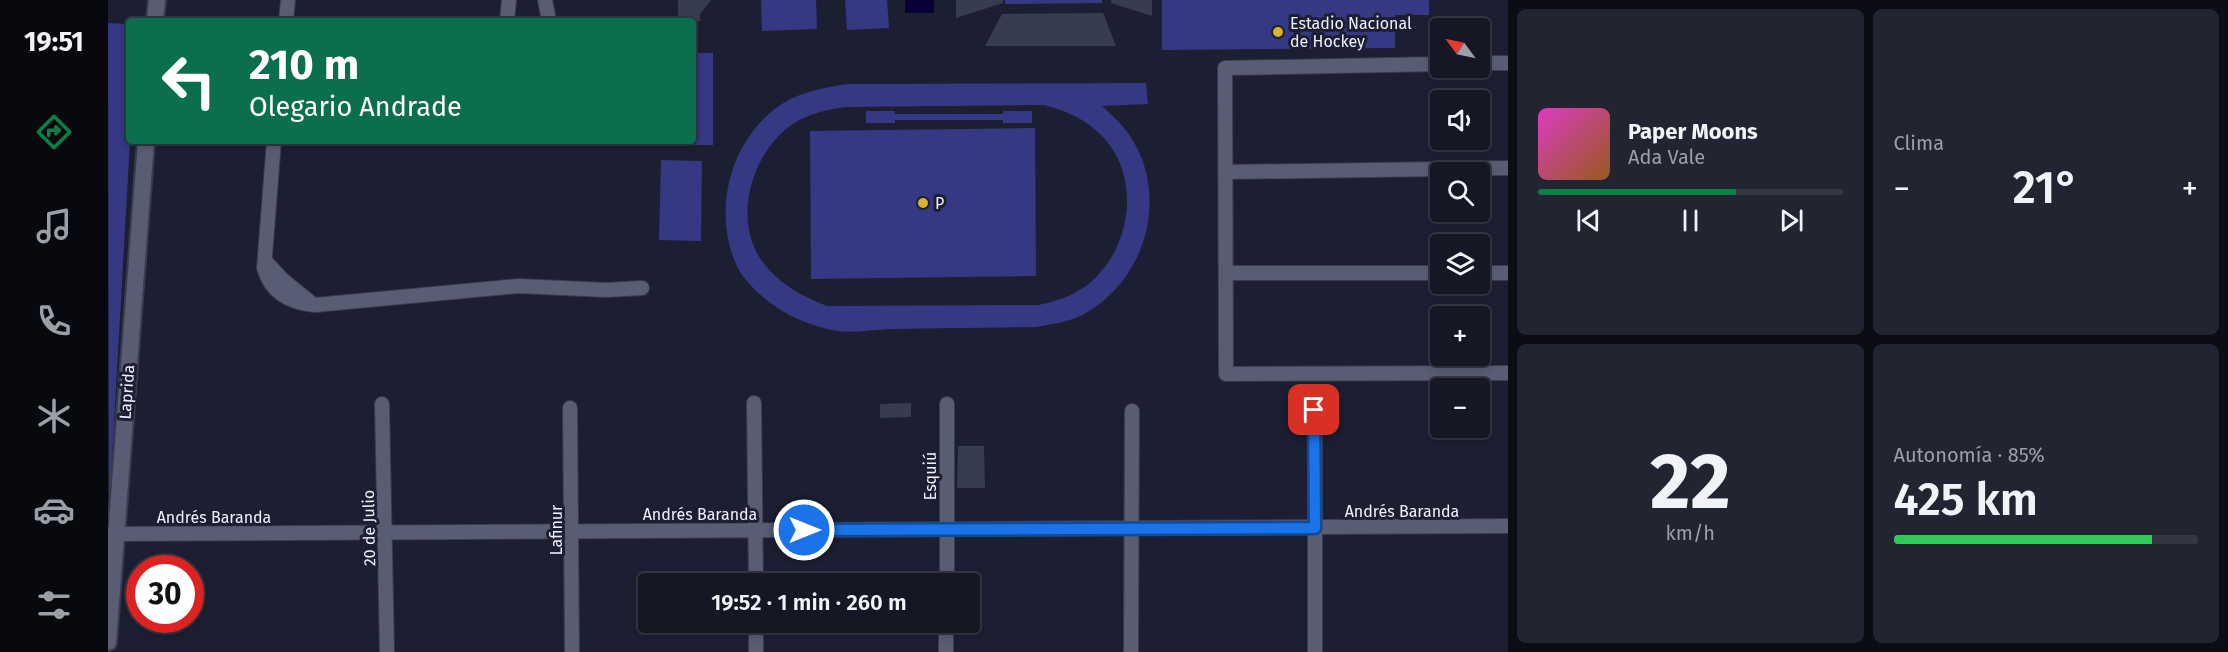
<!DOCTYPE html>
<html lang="es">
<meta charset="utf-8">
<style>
:root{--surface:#151725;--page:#222432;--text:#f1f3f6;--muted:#9d9fa7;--line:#343642;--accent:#0b8043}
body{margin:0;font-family:"Fira Sans",sans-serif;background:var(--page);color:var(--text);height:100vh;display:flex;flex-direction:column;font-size:22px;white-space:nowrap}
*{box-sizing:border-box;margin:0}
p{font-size:20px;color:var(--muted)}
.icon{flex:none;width:33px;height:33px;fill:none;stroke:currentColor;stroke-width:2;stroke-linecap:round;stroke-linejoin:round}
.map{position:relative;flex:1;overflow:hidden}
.details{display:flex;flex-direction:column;gap:9px;padding:9px;background:#0c0d14;width:720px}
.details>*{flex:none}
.top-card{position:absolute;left:18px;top:18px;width:570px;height:126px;border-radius:6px;box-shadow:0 3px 9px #0003,0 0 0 2px var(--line);background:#0b6e4f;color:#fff;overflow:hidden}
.needle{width:39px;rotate:303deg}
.fabs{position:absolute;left:1322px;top:18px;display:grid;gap:12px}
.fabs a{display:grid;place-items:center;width:60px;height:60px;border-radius:6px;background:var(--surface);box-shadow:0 3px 9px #0003,0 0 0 2px var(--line);font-size:30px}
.speed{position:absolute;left:18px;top:555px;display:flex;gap:12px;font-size:30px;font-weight:700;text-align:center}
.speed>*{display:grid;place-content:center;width:78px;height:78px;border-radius:50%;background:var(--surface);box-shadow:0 3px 9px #0003,0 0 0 2px var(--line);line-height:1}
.speed .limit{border:9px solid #d22;background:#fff;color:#111}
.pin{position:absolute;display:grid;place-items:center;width:51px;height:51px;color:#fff;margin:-26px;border-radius:12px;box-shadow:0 3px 9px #0006}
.me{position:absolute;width:66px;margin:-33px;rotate:90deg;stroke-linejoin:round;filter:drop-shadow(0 0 4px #0008)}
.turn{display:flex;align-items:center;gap:21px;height:126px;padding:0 24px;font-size:27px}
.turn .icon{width:78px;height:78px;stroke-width:2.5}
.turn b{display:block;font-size:42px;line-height:51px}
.big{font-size:45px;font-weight:600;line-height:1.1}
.details .tile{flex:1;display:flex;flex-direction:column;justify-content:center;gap:9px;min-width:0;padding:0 21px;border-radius:9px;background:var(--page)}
.details .dial{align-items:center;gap:0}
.dial b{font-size:78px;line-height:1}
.song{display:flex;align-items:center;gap:18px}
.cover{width:72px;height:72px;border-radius:9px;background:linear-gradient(135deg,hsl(310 70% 55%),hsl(30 70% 35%))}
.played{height:6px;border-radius:3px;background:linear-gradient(90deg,var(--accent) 65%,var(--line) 65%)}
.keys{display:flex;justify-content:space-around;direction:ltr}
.heat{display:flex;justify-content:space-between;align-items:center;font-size:33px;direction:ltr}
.charge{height:9px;border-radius:4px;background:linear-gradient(90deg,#34c759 85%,var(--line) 0)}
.details .tiles{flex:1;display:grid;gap:9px;grid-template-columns:repeat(2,1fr)}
.trip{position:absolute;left:530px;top:573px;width:342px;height:60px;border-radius:6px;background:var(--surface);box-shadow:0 3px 9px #0003,0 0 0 2px var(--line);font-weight:600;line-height:60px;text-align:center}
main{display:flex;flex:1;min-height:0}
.tab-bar{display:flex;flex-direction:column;width:108px;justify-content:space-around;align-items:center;background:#08090f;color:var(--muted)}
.tab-bar .icon{width:42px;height:42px}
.tab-bar .active{color:var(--accent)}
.tab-bar b{font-size:27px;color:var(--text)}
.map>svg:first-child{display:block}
</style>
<main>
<nav class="tab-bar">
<b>19:51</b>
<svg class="icon active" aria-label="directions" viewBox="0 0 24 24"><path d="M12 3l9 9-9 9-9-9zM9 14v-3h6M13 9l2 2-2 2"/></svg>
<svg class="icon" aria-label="music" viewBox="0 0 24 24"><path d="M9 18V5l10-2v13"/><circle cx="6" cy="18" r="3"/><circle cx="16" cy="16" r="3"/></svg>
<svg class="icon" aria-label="phone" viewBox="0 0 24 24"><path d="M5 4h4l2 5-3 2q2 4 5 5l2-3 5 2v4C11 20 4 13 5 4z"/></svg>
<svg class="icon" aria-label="climate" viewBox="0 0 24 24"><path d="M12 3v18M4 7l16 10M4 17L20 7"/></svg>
<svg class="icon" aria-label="car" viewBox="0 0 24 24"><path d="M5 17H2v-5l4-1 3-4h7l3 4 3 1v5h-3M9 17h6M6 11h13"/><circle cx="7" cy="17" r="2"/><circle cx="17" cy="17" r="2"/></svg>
<svg class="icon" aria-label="filters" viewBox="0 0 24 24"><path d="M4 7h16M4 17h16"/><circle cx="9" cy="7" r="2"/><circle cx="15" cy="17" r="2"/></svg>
</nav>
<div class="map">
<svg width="1400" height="652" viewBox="0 0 1400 652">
<rect width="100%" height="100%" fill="#1c1f31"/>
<g fill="#353883" fill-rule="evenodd">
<path d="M 653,0 L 708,0 L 709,29 L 654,31 Z"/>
<path d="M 737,0 L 779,0 L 781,28 L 739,30 Z"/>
<path d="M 897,0 L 994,0 L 994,3 L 897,4 Z"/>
<path d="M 1054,0 L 1321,0 L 1321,15 L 1287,15 L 1287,48 L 1054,50 Z"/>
<path d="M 0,23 L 21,24 L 22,141 L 1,512 Z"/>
<path d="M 585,53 L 605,53 L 605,145 L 553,145 L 553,141 L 585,141 Z"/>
<path d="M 1038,83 L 1040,104 L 994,106 C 1004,115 1015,125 1022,136 C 1062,196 1038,280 976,314 C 962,322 944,324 928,327 C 879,328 831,328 782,329 C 764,330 741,334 723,330 C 708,326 689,320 676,312 C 659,302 636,283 628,264 C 605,211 621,144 668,108 C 688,93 716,87 740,84 ZM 936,105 C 954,110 971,116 985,128 C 1034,166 1027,242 984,281 C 968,295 950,301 930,305 L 719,306 C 691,295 666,281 650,255 C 627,214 644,158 678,129 C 694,115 717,110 737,107 Z"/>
<path d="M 758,111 L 787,111 L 787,114 L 895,114 L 895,111 L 924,111 L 924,123 L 895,123 L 895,120 L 787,120 L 787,123 L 758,123 Z"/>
<path d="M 927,128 L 928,276 L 703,279 L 702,131 Z"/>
<path d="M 553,160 L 594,161 L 593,241 L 551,240 Z"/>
</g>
<rect fill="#090036" x="797" y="0" width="29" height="13"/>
<g fill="#383c50">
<path d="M 570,0 L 603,0 L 592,14 L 592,21 L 570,21 Z"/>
<path d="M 848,0 L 895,0 L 895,3 L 848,18 Z"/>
<path d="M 1003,0 L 1044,0 L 1044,16 L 1003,3 Z"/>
<path d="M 995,13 L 1008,46 L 877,46 L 894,14 Z"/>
<path d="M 803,403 L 803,417 L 772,418 L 772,404 Z"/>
<path d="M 850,446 L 876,446 L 877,488 L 849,488 Z"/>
</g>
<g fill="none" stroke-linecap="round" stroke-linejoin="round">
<g stroke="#3a3b4b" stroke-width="16">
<g id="minor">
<path d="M 437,0 L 441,21"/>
<path d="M 178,21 L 180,0"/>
<path d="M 399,21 L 401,0"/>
<path d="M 1371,63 L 1400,63"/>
<path d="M 1332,64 L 1117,68 L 1118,374 L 1400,373"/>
<path d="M 166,141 L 156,268 C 163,292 182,303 207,305 L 411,286 L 498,290 L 534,288"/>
<path d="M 1118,172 L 1400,168"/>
<path d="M 157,261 L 176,281 L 202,302"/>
<path d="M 1118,273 L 1332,273"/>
<path d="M 1371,273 L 1400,273"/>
<path d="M 646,403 L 648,584"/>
<path d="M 274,404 L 279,652"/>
<path d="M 462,408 L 464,652"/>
<path d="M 1207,409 L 1207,652"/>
<path d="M 0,534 L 1400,526"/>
<path d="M 839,584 L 839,404"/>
<path d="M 648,622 L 648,652"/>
<path d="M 838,652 L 838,622"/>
<path d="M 1023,652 L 1024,411"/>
</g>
</g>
<g stroke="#3a3b4b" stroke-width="20">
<g id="tertiary">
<path d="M 47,21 L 49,0"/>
<path d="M 0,642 L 38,141"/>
</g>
</g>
<use href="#minor" stroke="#595d73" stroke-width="14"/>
<use href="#tertiary" stroke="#595d73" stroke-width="16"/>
</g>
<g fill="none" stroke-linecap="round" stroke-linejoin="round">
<g stroke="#114b97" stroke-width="15">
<path id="route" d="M 696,530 L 1207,528 L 1206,410"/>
</g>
<use href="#route" stroke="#1a73e8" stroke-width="10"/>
</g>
<g fill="#dab333" stroke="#1c1f31" stroke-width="2">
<circle cx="1170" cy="32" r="6"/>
<circle cx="815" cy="203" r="6"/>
</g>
<g text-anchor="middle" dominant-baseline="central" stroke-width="6" stroke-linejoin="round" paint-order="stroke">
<g font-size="16" fill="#eef1fe" stroke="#1c1f31" text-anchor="start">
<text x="1182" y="23">Estadio Nacional<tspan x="1182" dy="18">de Hockey</tspan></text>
<text x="827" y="203">P</text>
</g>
<g font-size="16" fill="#eef1fe" stroke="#1c1f31">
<text transform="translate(19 392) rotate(-86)">Laprida</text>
<text transform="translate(822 476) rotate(-90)">Esquiú</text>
<text x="1294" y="511">Andrés Baranda</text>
<text x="592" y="514">Andrés Baranda</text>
<text x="106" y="517">Andrés Baranda</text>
<text transform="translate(261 528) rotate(-91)">20 de Julio</text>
<text transform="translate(448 530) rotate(-90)">Lafinur</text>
</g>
</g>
</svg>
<div class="fabs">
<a><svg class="needle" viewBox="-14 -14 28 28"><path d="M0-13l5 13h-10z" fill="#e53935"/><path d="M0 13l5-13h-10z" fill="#9d9fa7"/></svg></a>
<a><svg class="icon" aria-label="sound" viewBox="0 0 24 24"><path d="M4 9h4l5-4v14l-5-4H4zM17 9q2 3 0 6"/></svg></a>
<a><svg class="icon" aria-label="search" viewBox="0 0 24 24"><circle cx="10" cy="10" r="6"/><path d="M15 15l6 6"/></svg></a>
<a><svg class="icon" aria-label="layers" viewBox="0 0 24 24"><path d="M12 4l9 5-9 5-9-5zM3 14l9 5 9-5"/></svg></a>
<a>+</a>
<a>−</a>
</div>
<div class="speed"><div class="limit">30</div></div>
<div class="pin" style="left:1206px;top:410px;background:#d93025"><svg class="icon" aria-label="arrive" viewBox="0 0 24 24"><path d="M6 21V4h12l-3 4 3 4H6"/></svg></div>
<svg class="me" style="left:696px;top:530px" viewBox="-20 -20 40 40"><circle r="17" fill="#1a73e8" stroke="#fff" stroke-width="3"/><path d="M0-11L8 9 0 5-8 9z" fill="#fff"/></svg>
<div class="trip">19:52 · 1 min · 260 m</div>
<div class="top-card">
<div class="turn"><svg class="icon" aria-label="left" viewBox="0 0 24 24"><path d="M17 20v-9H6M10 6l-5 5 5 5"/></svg><div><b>210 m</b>Olegario Andrade</div></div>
</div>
</div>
<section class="details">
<div class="tiles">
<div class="tile">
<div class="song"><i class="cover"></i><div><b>Paper Moons</b><p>Ada Vale</p></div></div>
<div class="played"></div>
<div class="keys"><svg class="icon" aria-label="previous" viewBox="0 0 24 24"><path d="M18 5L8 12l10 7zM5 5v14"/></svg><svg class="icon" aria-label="pause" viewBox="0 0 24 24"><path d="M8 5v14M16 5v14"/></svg><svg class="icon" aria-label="next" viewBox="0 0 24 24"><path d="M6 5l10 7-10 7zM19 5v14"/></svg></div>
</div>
<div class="tile"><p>Clima</p>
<div class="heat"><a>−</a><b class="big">21°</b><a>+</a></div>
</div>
<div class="tile dial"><b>22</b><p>km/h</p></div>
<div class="tile"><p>Autonomía · 85%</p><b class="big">425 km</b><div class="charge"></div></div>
</div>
</section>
</main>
